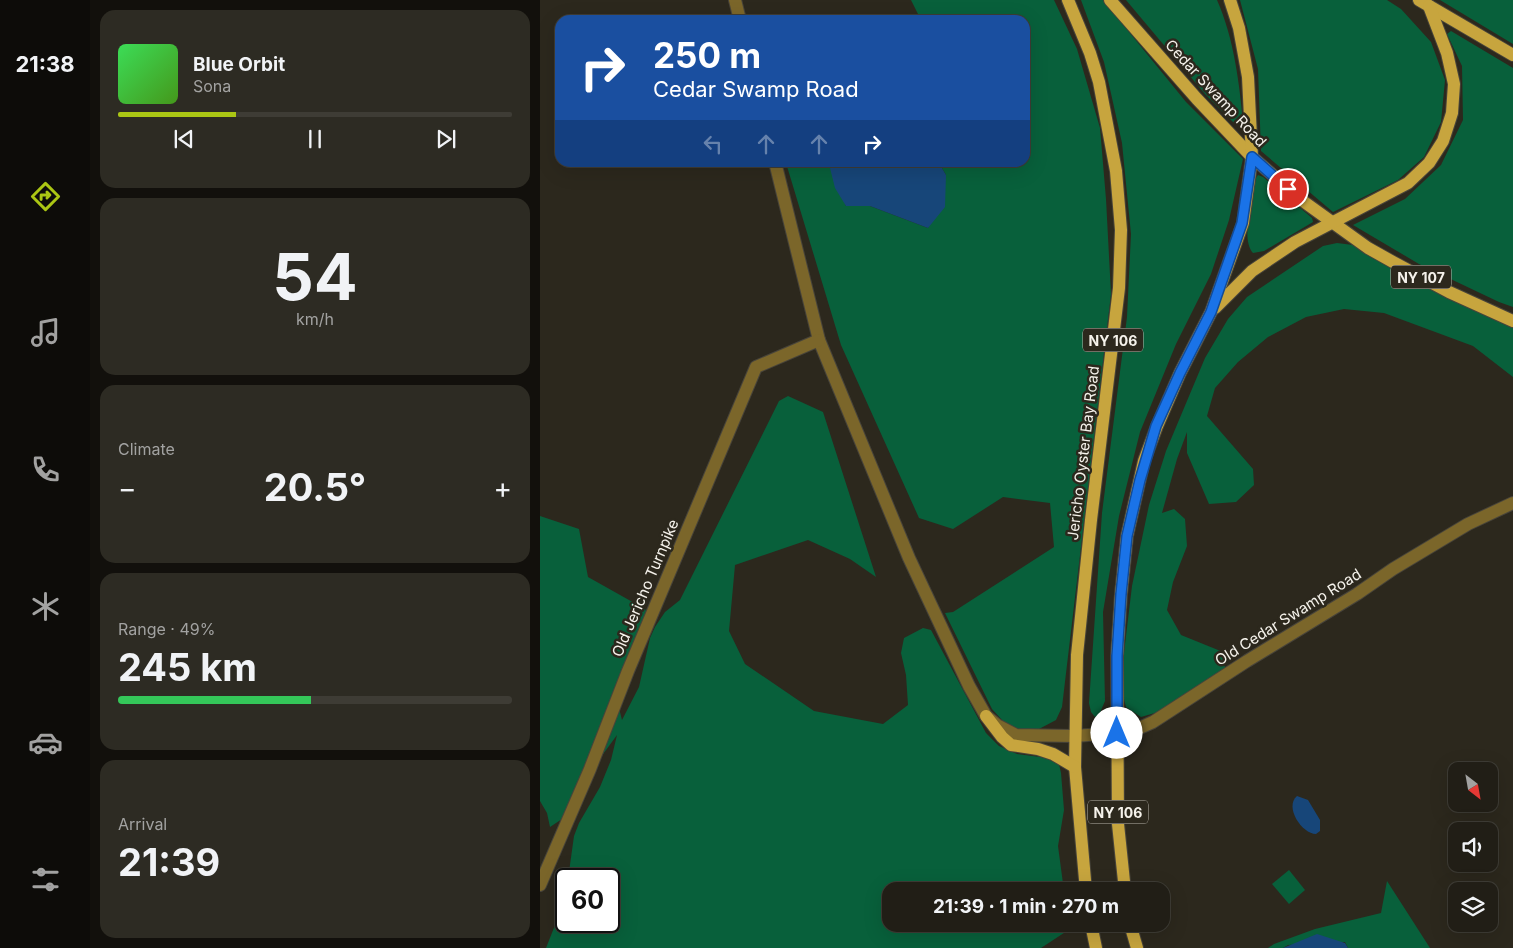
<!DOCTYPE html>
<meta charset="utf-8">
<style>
:root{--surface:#211e16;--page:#2d2b23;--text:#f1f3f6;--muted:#a2a2a1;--line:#3e3c35;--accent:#abc614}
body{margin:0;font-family:Inter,sans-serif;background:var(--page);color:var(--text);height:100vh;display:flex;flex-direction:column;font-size:19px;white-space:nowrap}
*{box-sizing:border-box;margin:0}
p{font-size:16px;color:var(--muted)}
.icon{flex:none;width:28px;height:28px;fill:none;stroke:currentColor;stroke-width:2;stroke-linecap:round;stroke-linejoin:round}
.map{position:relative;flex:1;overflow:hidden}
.side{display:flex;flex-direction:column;gap:10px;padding:10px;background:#12100c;width:450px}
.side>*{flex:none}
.hud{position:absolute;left:15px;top:15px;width:475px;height:152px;border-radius:15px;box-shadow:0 5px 20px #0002,0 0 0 1px var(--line);background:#1a4fa0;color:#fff;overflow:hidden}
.needle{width:32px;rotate:149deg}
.tools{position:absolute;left:908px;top:762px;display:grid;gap:10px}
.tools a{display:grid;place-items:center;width:50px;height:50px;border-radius:10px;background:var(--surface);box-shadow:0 5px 20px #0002,0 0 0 1px var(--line);font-size:25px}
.speed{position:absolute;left:15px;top:868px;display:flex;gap:10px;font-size:25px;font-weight:700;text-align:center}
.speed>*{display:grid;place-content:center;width:65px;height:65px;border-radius:50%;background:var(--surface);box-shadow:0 5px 20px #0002,0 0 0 1px var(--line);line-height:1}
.speed .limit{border:2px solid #111;border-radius:8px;background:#fff;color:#111}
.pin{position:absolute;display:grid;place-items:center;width:42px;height:42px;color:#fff;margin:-21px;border:2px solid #fff;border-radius:50%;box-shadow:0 1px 5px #0007}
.me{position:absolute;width:55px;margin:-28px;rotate:0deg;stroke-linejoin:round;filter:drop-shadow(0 0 4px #0008)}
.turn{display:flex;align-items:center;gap:18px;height:105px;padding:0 15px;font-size:22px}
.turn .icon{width:65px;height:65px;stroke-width:2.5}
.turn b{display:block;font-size:35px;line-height:42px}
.lanes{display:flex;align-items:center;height:48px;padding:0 15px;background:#0003;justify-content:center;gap:25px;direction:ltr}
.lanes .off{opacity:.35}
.big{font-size:38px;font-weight:700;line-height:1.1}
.side .card{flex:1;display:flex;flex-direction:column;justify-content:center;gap:8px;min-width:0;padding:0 18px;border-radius:15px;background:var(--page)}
.side .dial{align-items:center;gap:0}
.dial b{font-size:65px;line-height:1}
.song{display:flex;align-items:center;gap:15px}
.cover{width:60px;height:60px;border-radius:8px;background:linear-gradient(135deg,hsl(130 70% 55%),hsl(100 70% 35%))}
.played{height:5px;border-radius:2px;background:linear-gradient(90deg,var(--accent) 30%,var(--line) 30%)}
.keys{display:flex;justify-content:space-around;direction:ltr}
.heat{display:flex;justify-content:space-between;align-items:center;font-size:28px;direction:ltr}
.charge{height:8px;border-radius:4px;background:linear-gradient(90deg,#34c759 49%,var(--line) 0)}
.trip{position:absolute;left:342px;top:882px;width:288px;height:50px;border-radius:15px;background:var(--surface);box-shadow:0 5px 20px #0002,0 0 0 1px var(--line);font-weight:700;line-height:50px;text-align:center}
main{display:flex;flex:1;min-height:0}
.tab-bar{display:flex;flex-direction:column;width:90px;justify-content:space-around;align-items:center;background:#0d0c09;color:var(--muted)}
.tab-bar .icon{width:35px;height:35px}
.tab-bar .selected{color:var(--accent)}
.tab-bar b{font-size:22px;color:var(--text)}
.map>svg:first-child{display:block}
</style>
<main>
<nav class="tab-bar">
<b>21:38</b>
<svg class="icon selected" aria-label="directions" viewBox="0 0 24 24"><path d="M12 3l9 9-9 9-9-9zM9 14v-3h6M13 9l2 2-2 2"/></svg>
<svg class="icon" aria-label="music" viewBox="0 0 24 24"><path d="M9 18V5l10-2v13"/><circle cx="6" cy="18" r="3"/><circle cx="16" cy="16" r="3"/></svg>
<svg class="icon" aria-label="phone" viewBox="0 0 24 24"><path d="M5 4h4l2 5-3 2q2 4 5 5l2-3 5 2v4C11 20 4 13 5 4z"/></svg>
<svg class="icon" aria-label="climate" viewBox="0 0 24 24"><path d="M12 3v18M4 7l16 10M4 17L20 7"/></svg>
<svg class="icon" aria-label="car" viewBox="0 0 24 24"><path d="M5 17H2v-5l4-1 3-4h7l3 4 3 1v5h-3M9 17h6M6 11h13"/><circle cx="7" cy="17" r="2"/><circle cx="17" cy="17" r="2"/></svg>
<svg class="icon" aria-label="filters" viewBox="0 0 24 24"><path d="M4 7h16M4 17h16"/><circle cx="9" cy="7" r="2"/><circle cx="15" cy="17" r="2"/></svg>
</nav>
<section class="side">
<div class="card">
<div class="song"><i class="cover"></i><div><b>Blue Orbit</b><p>Sona</p></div></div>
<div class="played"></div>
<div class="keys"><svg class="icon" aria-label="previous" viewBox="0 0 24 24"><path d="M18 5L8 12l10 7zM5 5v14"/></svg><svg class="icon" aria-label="pause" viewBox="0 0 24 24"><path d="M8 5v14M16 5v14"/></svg><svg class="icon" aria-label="next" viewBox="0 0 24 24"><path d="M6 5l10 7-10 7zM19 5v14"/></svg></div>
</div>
<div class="card dial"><b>54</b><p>km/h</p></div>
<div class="card"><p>Climate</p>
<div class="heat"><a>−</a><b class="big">20.5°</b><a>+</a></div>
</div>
<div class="card"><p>Range · 49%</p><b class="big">245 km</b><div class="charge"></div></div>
<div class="card"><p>Arrival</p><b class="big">21:39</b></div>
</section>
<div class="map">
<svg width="973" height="948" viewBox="0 0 973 948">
<rect width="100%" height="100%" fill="#2c281d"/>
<g fill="#08603b">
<path d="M 371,0 L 514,0 L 537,49 L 560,128 L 566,199 L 571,294 L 522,707 L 516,720 L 499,729 L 480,730 L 463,721 L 452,709 L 405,613 L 413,612 L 514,547 L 510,503 L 463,497 L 413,529 L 379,518 L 301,345 L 246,163 L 290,163 L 289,164 L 306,206 L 330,206 L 388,228 L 406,175 L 399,163 L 485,162 L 485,20 L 381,20 Z"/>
<path d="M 541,0 L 563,0 L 646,102 L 703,159 L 689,220 L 671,274 L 636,344 L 600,432 L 579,516 L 563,612 L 565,701 L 559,715 L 555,717 L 551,712 L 549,703 L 562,513 L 587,317 L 591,234 L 582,143 L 564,62 Z"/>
<path d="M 586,0 L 677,0 C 694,39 699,81 703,123 L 695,124 L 665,94 Z"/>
<path d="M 700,0 L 847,0 L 861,9 L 891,42 L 905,80 L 901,122 L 884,157 L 858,180 L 793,212 L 721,151 L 718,69 Z"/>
<path d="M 900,0 L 973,0 L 973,44 Z"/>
<path d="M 911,31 L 973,68 L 973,307 L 959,302 L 879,264 L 813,225 L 865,199 L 901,165 L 923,120 L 922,66 L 907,34 Z"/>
<path d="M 718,175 L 723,177 L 772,218 L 773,222 L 724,251 L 713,253 C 700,239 713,197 716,178 Z"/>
<path d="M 797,243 L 813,245 L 973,324 L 973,377 L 933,346 L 844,313 L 804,309 L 766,317 L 728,337 L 698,362 L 675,388 L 667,416 L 713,469 L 714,485 L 696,502 L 669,504 L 647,453 L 647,432 L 637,459 L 622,513 L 634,509 L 645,519 L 647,546 L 633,582 L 627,610 L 641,635 L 683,652 L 685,668 L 618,712 L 601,717 L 586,707 L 583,695 L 583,661 L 592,586 L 609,505 L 626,451 L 665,358 L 688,319 L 707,297 L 783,246 Z"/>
<path d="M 248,396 L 283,412 L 336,577 L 310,559 L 268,540 L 195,565 L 189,631 L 205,664 L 274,711 L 343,724 L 368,705 L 366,675 L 361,653 L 364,638 L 383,628 L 391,630 L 446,733 L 459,746 L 477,754 L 508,758 L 519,764 L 521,773 L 524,810 L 518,846 L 524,891 L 351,891 L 351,924 L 529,924 L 530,929 L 501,948 L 6,948 L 25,900 L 26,892 L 26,921 L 69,921 L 69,879 L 28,879 L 34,836 L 39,823 L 60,787 L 71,760 L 77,735 L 61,757 L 22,819 L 10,827 L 7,813 L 0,801 L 0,516 L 39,529 L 48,577 L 105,609 L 108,614 L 79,708 L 82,720 L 99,687 L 110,638 L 115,627 L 125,612 L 140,600 L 239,401 Z"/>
<path d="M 749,870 L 765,890 L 749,904 L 732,884 Z"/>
<path d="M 847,881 L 890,948 L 808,948 L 805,942 L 748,945 L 743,948 L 728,948 L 734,944 L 775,929 L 841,913 Z"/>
</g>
<g fill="#174679">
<path d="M 290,163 L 399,163 L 406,175 L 405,207 L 388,228 L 330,206 L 306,206 L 295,188 L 289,164 Z"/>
<path d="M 757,796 L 768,800 L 780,820 L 780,831 L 776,834 C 762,834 744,807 757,796 Z"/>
<path d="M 777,934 L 805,943 L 808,948 L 743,948 Z"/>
</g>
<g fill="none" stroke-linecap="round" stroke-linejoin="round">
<g stroke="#48443a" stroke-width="14">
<g id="minor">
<path d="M 195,0 L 200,20"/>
<path d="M 235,162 L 279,340 L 369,558 L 429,686 L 446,716 L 457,725 L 476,735 L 534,736 L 577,733 L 595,730 L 613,722 L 707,661 L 817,594 L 853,569 L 928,524 L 973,503"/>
<path d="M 0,885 L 50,769 L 88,671 L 216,367 L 279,340"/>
</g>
</g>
<g stroke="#48443a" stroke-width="14">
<g id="primary">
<path d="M 528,0 L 550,53 L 559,82 L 576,171 L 581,230 L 579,288 L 551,520 L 537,655 L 535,767 L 546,891"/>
<path d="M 570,0 L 657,99 L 712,157 L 760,199 L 828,248 L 853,262 L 909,292 L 973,321"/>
<path d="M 879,0 L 973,55"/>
<path d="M 675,308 L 712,271 L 755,242 L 868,183 L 889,163 L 903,141 L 912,113 L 914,84 L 907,53 L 889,6"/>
<path d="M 446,716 L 462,737 L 471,745 L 498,749 L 513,754 L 535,767"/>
<path d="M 585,891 L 578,824 L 577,656 L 581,594 L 587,536 L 604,461 L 617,426 L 640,373 L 671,312 L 703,223 L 712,157 L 708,77 L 699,28 L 690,0"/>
<path d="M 551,924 L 556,948"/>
<path d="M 590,924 L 597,948"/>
</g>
</g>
<use href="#minor" stroke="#7b662a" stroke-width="12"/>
<use href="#primary" stroke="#c7a53e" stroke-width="12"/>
</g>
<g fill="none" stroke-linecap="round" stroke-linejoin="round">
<g stroke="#114b97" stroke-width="12">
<path id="route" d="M 577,733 L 577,656 L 581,594 L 587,536 L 600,480 L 616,426 L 640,373 L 671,312 L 702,223 L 712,157 L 748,189"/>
</g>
<use href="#route" stroke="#1a73e8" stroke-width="9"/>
</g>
<g text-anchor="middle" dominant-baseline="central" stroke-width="5" stroke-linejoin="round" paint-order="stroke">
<g fill="#2c281d" stroke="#b9b5ad" stroke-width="1">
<rect x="851" y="265.5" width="60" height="23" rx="4"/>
<rect x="543" y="328.5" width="60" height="23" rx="4"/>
<rect x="548" y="800.5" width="60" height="23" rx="4"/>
</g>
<g font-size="14" font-weight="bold" fill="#f5f2eb">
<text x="881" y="277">NY 107</text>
<text x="573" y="340">NY 106</text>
<text x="578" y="812">NY 106</text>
</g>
<g font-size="15" fill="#f5f2eb" stroke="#2c281d">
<text transform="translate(676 93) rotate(47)">Cedar Swamp Road</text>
<text transform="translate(543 453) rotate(-83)">Jericho Oyster Bay Road</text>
<text transform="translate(105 588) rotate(-67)">Old Jericho Turnpike</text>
<text transform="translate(748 617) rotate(-32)">Old Cedar Swamp Road</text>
</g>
</g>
</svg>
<div class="tools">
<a><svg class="needle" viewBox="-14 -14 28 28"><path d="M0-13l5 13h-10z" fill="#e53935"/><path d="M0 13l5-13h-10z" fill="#a2a2a1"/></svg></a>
<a><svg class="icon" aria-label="sound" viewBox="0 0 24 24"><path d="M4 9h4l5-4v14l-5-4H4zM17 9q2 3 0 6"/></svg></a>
<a><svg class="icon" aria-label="layers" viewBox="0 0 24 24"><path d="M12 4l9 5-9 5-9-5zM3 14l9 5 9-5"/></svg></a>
</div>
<div class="speed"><div class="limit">60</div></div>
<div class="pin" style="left:748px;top:189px;background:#d93025"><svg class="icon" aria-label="arrive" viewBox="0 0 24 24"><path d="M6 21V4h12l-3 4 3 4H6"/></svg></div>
<svg class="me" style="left:577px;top:733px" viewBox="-20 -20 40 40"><circle r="19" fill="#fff"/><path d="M0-13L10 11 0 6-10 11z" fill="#1a73e8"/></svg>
<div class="trip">21:39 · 1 min · 270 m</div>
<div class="hud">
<div class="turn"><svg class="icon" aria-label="right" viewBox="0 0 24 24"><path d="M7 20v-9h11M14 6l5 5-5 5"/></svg><div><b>250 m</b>Cedar Swamp Road</div></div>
<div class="lanes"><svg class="icon off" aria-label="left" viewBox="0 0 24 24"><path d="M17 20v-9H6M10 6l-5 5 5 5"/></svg><svg class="icon off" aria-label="ahead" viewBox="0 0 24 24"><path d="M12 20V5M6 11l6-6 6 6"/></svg><svg class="icon off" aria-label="ahead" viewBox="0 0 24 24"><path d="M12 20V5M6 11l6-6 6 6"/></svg><svg class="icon" aria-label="right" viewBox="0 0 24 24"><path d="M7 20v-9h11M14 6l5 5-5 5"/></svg></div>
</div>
</div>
</main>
